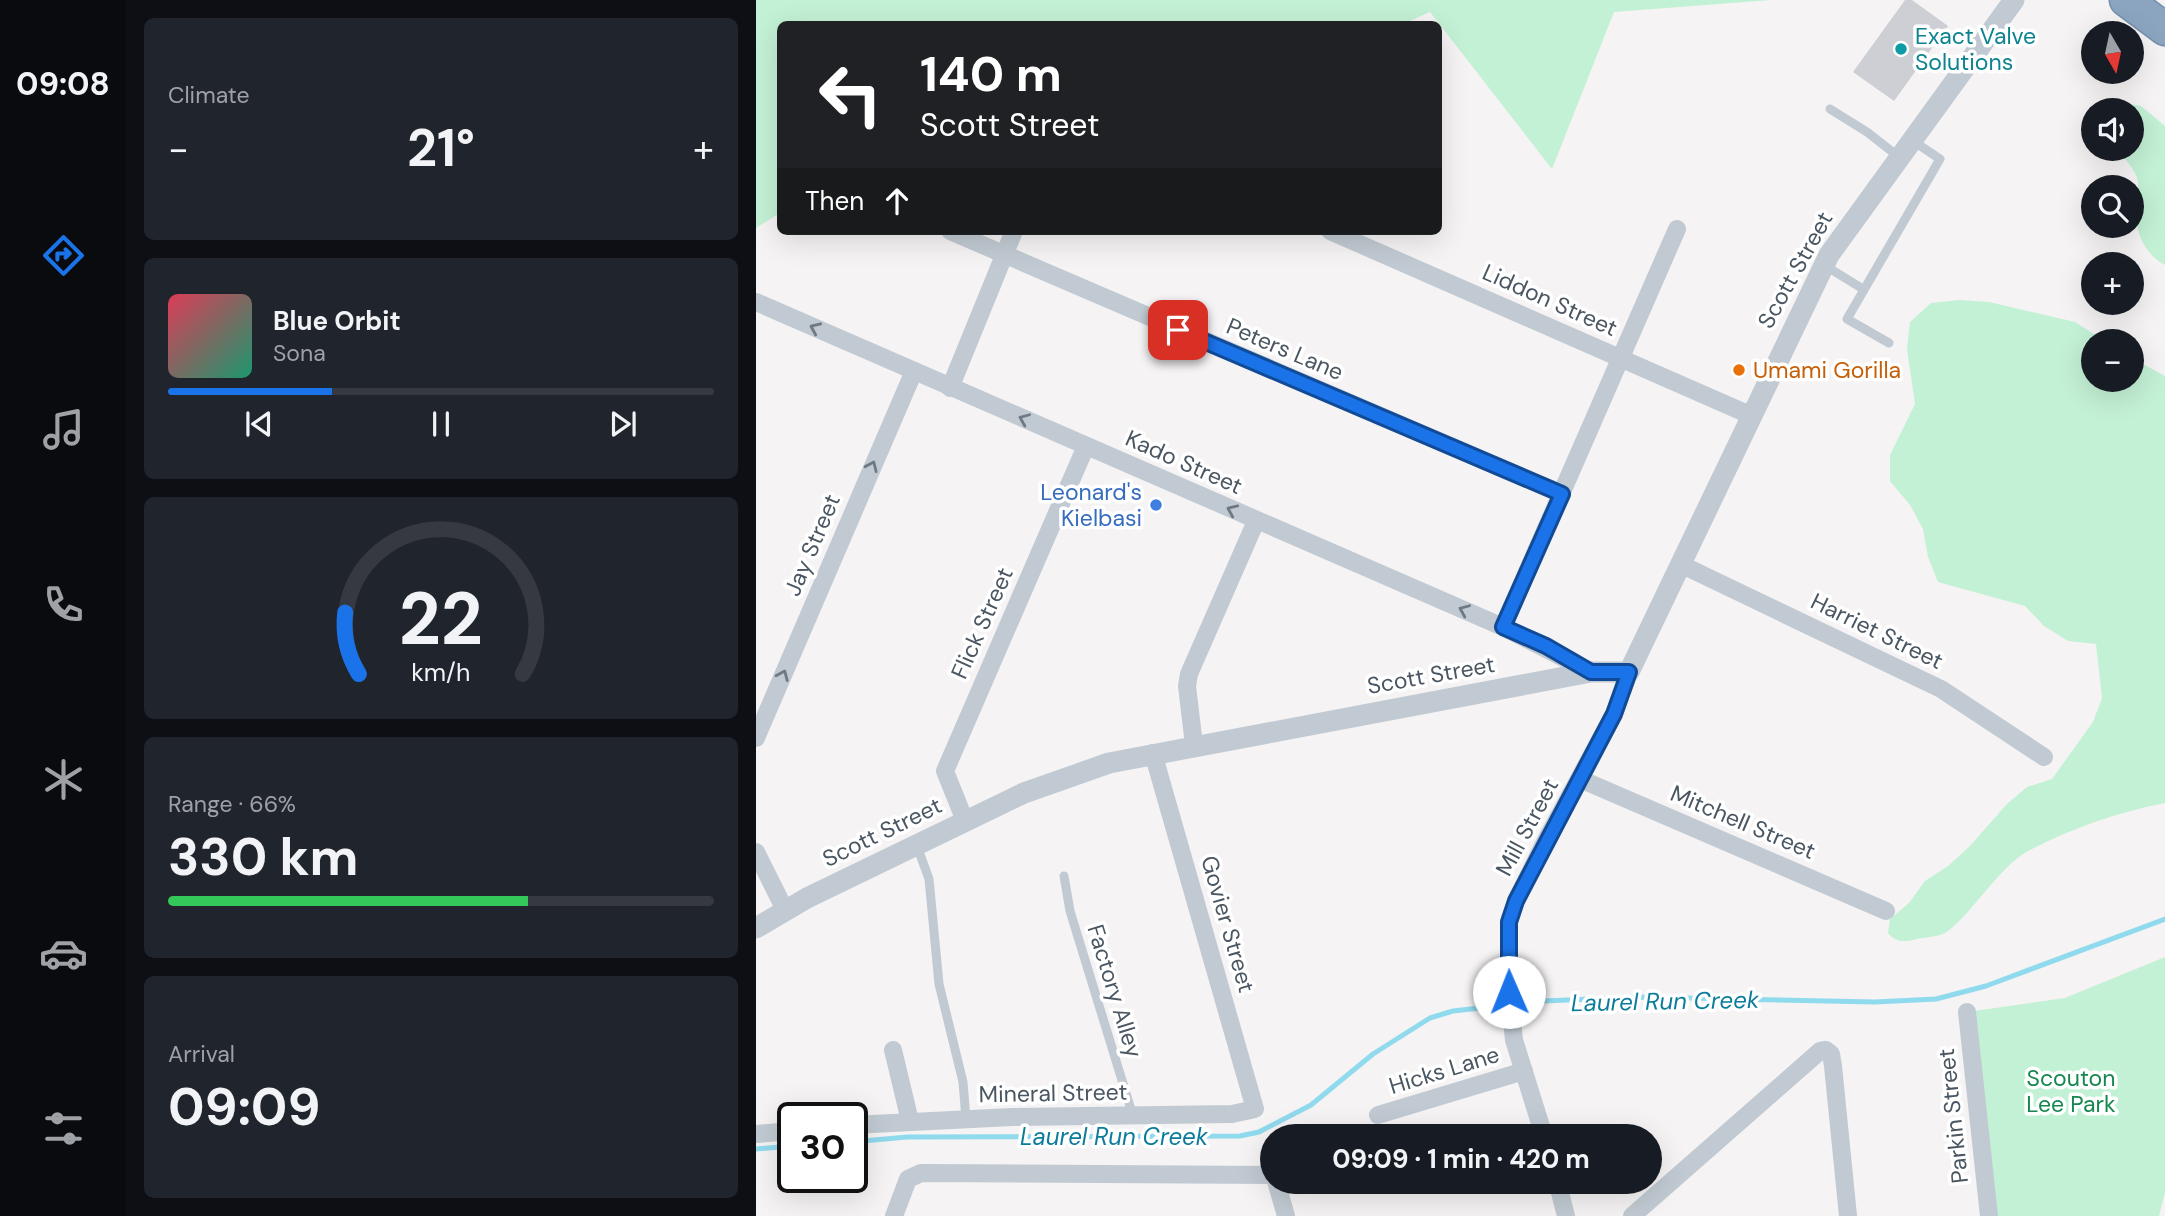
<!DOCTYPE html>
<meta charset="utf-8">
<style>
:root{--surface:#171b24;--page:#20242c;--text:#f1f3f6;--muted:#9ea1a6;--line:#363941;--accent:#1a73e8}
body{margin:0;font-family:"DM Sans",sans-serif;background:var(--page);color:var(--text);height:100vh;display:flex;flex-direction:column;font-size:26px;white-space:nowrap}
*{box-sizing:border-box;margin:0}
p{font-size:23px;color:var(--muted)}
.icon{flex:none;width:38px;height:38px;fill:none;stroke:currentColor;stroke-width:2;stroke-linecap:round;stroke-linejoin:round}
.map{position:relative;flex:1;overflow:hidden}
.panel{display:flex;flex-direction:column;gap:18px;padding:18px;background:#0d0f14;width:630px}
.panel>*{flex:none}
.guide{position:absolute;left:21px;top:21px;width:665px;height:214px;border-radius:10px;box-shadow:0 7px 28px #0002;background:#202124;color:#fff;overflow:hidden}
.needle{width:46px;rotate:171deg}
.controls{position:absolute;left:1325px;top:21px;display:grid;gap:14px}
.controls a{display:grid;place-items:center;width:63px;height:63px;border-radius:50%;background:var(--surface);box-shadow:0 7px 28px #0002;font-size:35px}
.speed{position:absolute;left:21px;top:1102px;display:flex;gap:14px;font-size:35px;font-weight:700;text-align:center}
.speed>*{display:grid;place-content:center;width:91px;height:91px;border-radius:50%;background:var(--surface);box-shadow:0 7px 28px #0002;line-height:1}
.speed .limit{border:4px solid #111;border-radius:10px;background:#fff;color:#111}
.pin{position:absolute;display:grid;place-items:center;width:60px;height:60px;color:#fff;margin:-30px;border-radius:14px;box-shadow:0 4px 10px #0006}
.me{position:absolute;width:77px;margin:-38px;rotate:359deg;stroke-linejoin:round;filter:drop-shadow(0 0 5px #0008)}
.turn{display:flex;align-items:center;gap:24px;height:147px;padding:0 28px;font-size:32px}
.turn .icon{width:91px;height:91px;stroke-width:2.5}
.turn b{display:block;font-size:49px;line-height:60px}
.then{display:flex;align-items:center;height:66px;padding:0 28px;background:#0003;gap:14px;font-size:26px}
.big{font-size:52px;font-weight:700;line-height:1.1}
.panel .tile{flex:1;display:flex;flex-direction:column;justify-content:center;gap:10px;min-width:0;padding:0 24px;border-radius:10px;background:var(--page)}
.panel .dial{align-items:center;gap:0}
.dial svg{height:182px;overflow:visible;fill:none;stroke:var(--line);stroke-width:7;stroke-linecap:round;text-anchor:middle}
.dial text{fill:var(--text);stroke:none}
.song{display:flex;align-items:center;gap:21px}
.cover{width:84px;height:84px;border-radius:10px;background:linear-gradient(135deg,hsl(350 70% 55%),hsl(160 70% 35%))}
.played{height:7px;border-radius:4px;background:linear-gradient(90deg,var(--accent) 30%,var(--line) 30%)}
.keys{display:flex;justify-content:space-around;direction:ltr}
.heat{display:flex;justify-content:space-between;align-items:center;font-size:38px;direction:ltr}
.charge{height:10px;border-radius:5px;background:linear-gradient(90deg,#34c759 66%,var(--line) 0)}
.trip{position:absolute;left:504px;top:1124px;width:402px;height:70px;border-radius:35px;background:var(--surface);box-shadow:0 7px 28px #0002;font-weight:700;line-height:70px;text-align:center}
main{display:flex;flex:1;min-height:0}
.tabs{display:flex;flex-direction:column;width:126px;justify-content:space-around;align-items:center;background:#090b0e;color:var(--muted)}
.tabs .icon{width:49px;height:49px}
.tabs .current{color:var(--accent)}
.tabs b{font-size:32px;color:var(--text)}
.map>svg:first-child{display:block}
</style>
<main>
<nav class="tabs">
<b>09:08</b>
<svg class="icon current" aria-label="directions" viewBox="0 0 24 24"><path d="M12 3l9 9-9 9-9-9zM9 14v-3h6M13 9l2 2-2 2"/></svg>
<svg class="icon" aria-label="music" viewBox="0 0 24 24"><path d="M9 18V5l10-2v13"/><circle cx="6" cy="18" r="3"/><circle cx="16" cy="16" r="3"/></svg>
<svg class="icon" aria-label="phone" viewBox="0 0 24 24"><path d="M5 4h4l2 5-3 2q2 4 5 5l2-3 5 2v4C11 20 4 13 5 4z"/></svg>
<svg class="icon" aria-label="climate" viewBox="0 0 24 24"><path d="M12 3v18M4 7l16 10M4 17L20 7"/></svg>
<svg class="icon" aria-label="car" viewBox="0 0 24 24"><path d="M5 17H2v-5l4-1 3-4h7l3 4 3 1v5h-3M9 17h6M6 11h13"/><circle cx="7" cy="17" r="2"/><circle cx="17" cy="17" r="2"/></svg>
<svg class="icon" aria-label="filters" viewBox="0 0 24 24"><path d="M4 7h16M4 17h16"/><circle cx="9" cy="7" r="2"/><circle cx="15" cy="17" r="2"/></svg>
</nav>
<section class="panel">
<div class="tile"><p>Climate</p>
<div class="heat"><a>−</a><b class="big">21°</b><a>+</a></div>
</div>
<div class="tile">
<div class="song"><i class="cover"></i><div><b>Blue Orbit</b><p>Sona</p></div></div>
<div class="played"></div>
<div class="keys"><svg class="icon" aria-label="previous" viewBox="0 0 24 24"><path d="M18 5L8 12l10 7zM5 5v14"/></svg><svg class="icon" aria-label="pause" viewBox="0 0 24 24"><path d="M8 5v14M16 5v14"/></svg><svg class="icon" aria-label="next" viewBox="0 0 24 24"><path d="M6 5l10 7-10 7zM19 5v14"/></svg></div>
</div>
<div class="tile dial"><svg viewBox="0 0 100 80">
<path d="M14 69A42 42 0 1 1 86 69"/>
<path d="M14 69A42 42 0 0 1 8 42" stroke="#1a73e8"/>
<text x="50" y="56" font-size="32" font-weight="700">22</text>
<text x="50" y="72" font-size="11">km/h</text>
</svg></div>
<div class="tile"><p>Range · 66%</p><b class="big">330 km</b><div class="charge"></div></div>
<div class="tile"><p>Arrival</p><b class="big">09:09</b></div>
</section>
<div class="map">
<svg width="1409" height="1216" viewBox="0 0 1409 1216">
<rect width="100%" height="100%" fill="#f5f3f3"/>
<g fill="#c3f1d5">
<path d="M 0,0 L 1015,0 L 858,12 L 796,169 L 674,12 L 647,24 L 24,24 L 24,213 L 0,228 Z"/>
<path d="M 1356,101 L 1385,106 L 1409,126 L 1409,265 C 1386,253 1378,228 1380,203 C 1381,197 1383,187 1382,181 C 1379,169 1368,157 1359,149 L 1376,149 L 1376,110 L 1342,110 Z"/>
<path d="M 1204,300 L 1233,302 L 1319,322 L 1349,341 L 1337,341 L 1337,380 L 1376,380 L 1376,358 L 1409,376 L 1409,803 C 1362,812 1314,829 1272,851 C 1244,866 1218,911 1192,931 C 1184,937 1170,937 1161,939 C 1149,942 1140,943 1132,933 L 1134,919 L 1153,903 L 1169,881 L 1192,866 L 1213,847 L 1251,804 L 1271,787 L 1296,779 L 1337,722 L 1346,698 L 1340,644 L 1312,641 L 1288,626 L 1269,606 L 1182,582 L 1172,557 L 1167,529 L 1154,505 L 1134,481 L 1134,455 L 1159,404 L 1151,349 L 1154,322 L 1175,303 Z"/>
<path d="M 1409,957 L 1409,1193 L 1403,1216 L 1236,1216 L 1211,1012 L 1309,998 Z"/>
</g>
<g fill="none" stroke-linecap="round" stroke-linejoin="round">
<g stroke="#90daee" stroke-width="5">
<path d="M 96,1142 L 151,1137 L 484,1136 L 503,1132 L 555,1105 L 617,1054 L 674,1018 L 697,1011 L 787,1001 L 884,997 L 1119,1002 L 1180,999 L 1230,986 L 1409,919"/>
<path d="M 0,1149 L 37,1146"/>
</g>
</g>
<path fill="#cdcfd5" d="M 1149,0 L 1156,0 L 1192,26 L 1138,101 L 1097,72 Z"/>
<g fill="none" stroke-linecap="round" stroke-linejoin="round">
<g stroke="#7690ad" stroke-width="35">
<path id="motorway" d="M 1370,0 L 1409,29"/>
</g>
<g stroke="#c1cad2" stroke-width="9">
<path d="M 1074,109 L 1111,132 L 1143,157"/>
<path d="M 1068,265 L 1107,289"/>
<path d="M 1133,343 L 1091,319 L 1184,159 L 1157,141"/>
<path d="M 161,846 L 173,879 L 183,984 L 207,1082 L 210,1119"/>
<path d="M 308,876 L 314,911 L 377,1116"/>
</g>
<g stroke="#c1cad2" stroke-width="18">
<path d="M 194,231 L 806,494"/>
<path d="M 574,231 L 994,415"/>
<path d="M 0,302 L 747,627 L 835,672"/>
<path d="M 194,388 L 258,231"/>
<path d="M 924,564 L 1185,689 L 1288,757"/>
<path d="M 747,627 L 921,229"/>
<path d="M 0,738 L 158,371"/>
<path d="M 438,745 L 431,686 L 433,674 L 500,521"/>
<path d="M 824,779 L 1130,911"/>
<path d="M 209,821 L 189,771 L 330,446"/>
<path d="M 0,852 L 29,910"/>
<path d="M 1211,1012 L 1233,1216"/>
<path d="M 137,1050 L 154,1121"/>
<path d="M 622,1115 L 768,1071"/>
<path d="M 96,1125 L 256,1117 L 476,1114 L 499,1109 L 397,753"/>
<path d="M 0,1134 L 37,1131"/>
<path d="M 788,1136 L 758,1040 L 753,992 L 753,922 L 760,901 L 789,842 L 858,714 L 873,672"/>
<path d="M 520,1181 L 530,1216"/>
<path d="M 801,1181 L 810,1216"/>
<path d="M 138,1216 L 152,1179 L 165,1173 L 516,1175"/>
<path d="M 876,1216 L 1064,1051 L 1070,1050 L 1075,1054 L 1077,1066 L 1092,1216"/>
</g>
<path stroke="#c1cad2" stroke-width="21" d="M 0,928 L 51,898 L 268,793 L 353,763 L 835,672 L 873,672 L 1073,255 L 1258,0"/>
<use href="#motorway" stroke="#8ba5c1" stroke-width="32"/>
</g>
<defs><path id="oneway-chevron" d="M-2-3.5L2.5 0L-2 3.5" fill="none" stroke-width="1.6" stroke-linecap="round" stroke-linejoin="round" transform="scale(1.75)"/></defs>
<g stroke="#6e7983">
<use href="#oneway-chevron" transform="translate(59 328) rotate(-156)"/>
<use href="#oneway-chevron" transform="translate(268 419) rotate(-157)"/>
<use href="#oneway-chevron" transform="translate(116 466) rotate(-66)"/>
<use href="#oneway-chevron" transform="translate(476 510) rotate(-156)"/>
<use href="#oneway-chevron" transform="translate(708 610) rotate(-157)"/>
<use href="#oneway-chevron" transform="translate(27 675) rotate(-67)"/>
</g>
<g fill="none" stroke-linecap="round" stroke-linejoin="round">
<g stroke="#114b97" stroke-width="18">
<path id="route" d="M 422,330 L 806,494 L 747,627 L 790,646 L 835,672 L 873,672 L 858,714 L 760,901 L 753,922 L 753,992"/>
</g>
<use href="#route" stroke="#1a73e8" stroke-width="12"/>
</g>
<circle fill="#0f9aa8" stroke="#fff" stroke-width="2.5" cx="1145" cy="49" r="7"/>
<circle fill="#e8710a" stroke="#fff" stroke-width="2.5" cx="983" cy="370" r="7"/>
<circle fill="#3f7fe0" stroke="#fff" stroke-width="2.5" cx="400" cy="505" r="7"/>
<g text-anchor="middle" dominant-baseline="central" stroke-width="7" stroke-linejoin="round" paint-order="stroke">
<g font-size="23" fill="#0d838f" stroke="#fff" text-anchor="start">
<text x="1159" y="36">Exact Valve<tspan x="1159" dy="26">Solutions</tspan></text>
</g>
<g font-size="23" fill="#4a5661" stroke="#fff">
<text transform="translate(1039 270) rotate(-61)">Scott Street</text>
<text transform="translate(794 300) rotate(24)">Liddon Street</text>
<text transform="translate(529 349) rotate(23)">Peters Lane</text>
<text transform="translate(428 462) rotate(24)">Kado Street</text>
<text transform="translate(56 545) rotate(-67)">Jay Street</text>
<text transform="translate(226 623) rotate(-66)">Flick Street</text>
<text transform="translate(1121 631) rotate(26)">Harriet Street</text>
<text transform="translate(675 675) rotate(-10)">Scott Street</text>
<text transform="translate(987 822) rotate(23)">Mitchell Street</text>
<text transform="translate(771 827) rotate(-62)">Mill Street</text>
<text transform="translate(126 832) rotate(-26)">Scott Street</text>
<text transform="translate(472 924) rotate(74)">Govier Street</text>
<text transform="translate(359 991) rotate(73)">Factory Alley</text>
<text transform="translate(688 1070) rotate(-17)">Hicks Lane</text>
<text transform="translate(297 1093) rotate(-1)">Mineral Street</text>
<text transform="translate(1197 1116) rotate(-96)">Parkin Street</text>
</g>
<g font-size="23" fill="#c56008" stroke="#fff" text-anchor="start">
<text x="997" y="370">Umami Gorilla</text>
</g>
<g font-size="23" fill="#366cbe" stroke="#fff" text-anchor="end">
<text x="386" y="492">Leonard's<tspan x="386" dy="26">Kielbasi</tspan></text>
</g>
<g font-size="23" fill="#17864f" stroke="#fff">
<text x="1315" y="1078">Scouton<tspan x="1315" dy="26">Lee Park</tspan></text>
</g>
<g font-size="24" font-style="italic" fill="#0c7c9b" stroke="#fff">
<text transform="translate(909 1001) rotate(-1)">Laurel Run Creek</text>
<text x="358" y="1136">Laurel Run Creek</text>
</g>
</g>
</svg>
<div class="controls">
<a><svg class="needle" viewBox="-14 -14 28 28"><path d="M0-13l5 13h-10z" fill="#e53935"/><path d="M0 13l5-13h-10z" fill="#9ea1a6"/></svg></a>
<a><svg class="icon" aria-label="sound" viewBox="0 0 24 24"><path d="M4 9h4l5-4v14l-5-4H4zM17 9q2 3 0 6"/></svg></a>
<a><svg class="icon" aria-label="search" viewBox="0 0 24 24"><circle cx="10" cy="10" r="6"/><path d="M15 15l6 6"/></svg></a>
<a>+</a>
<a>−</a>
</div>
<div class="speed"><div class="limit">30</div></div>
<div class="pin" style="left:422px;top:330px;background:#d93025"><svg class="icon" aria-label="arrive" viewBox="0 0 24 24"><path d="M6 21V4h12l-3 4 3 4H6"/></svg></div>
<svg class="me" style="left:753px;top:992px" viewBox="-20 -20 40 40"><circle r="19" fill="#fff"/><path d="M0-13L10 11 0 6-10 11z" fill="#1a73e8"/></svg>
<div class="trip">09:09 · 1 min · 420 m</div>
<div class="guide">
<div class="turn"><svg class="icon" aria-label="left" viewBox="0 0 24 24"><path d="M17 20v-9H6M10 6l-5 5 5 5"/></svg><div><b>140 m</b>Scott Street</div></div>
<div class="then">Then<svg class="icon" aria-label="ahead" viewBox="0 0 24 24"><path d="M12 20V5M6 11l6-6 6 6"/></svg></div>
</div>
</div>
</main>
